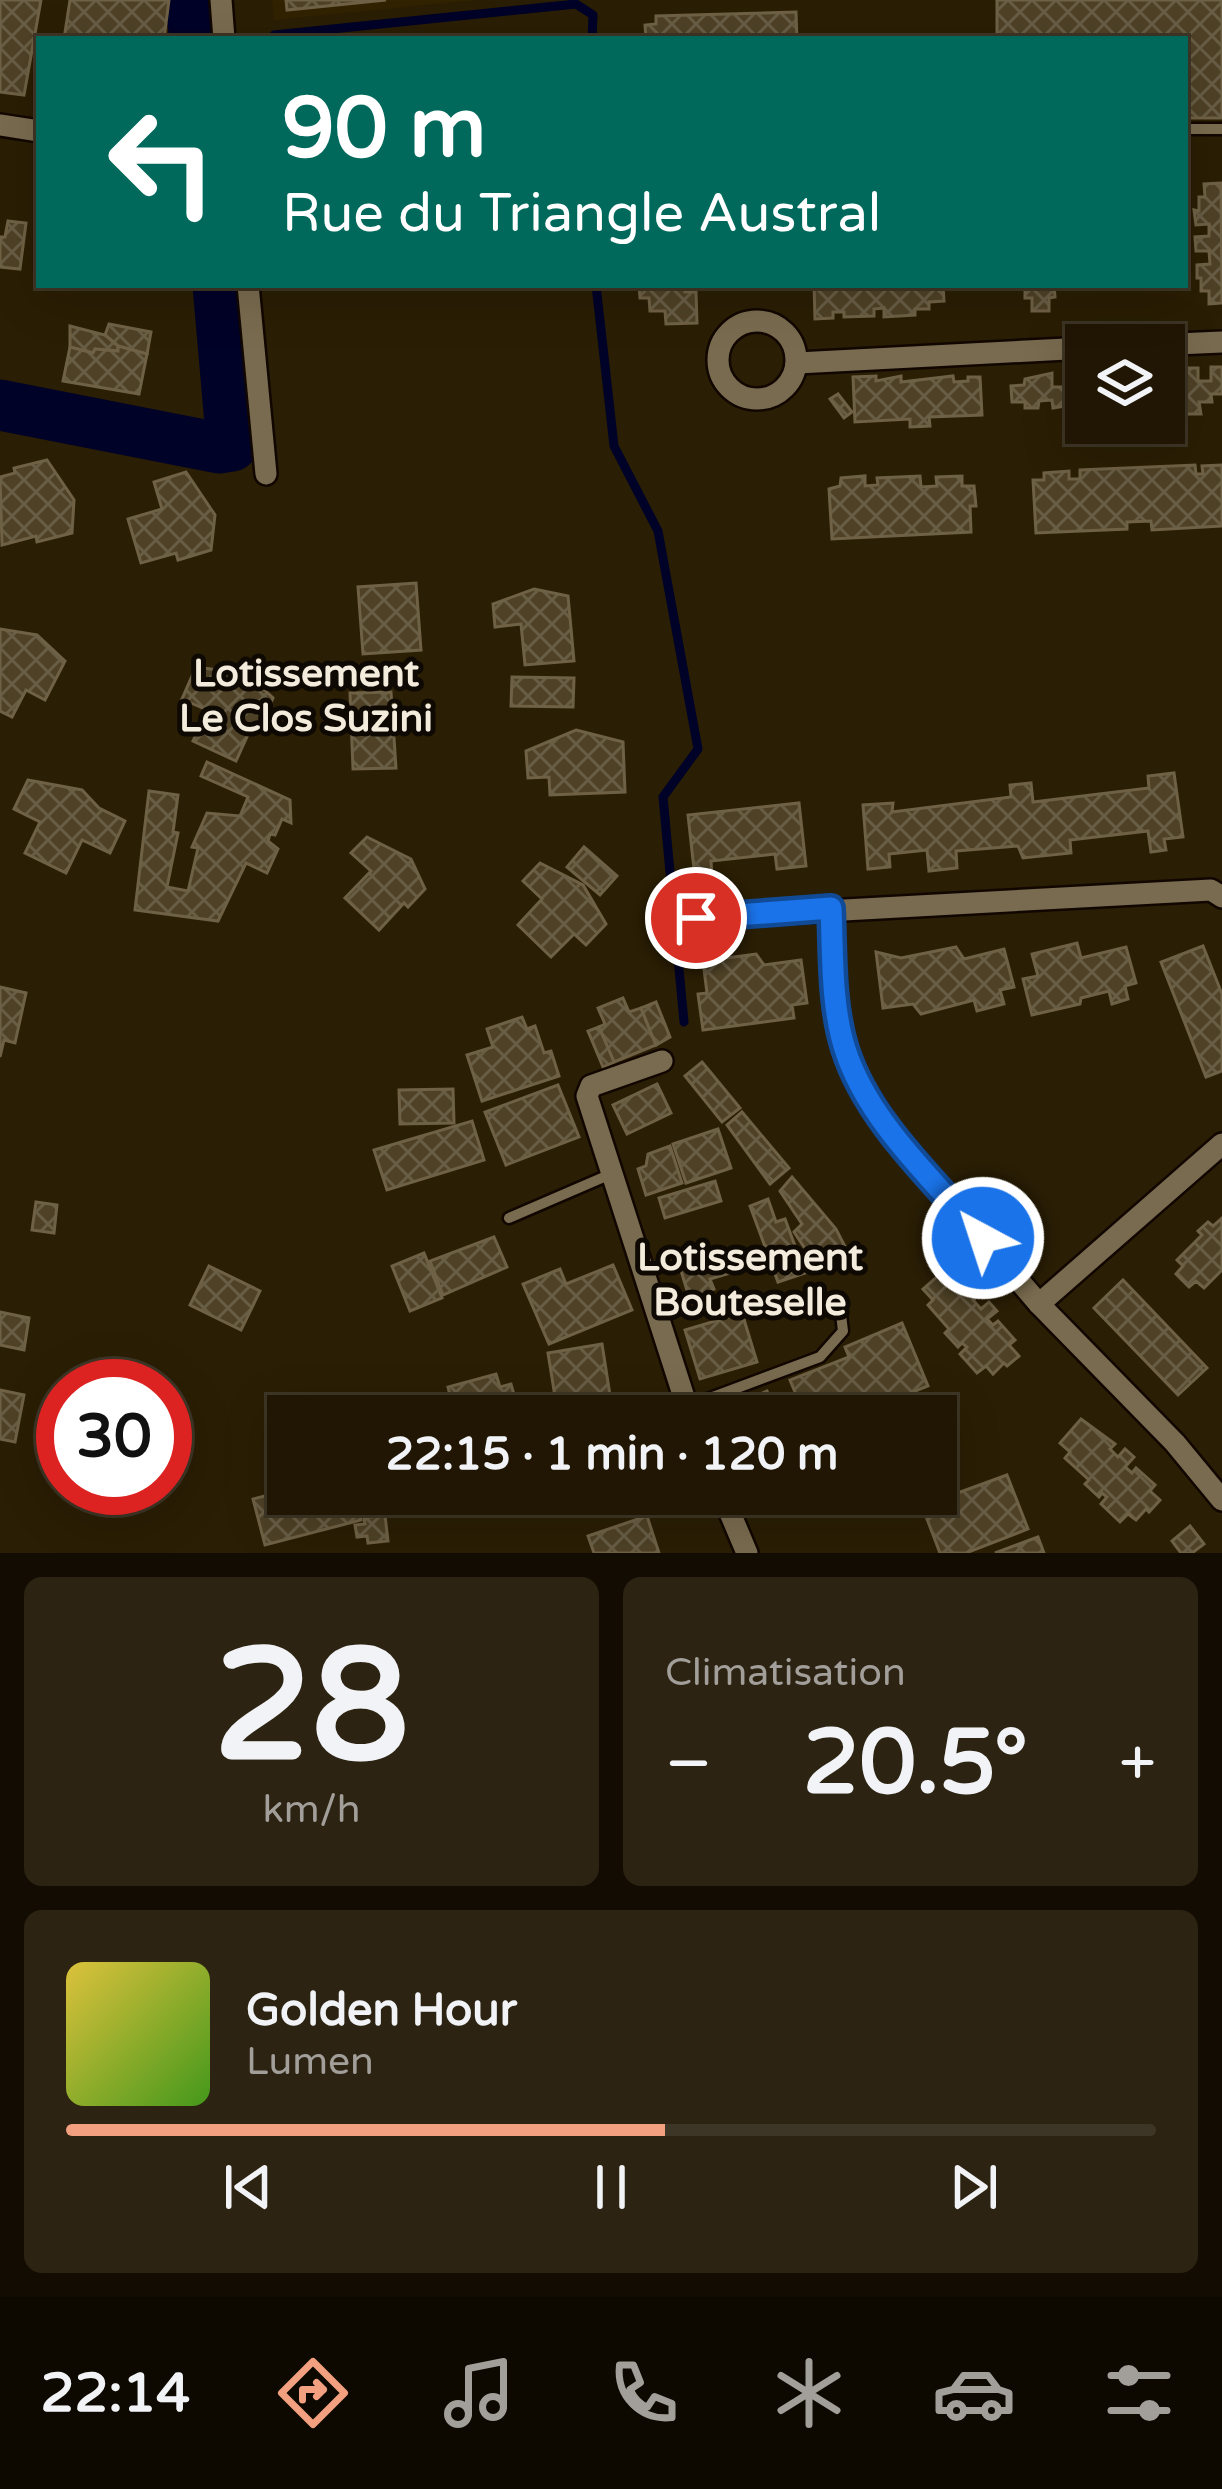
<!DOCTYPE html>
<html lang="fr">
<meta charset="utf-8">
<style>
:root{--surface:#201603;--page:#2d2312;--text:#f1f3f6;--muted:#a29f9a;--line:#3d3525;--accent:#f2a080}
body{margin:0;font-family:"Varela Round",sans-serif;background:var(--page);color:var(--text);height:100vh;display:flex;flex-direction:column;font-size:45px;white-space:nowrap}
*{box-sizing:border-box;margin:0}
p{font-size:39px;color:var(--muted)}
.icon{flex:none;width:66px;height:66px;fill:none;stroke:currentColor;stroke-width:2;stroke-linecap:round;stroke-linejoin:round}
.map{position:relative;height:1553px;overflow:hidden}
.drawer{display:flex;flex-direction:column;gap:24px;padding:24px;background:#120c02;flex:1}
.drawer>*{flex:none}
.guide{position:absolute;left:36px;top:36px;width:1152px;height:252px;border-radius:0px;box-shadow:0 12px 48px #0002,0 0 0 3px var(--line);background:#00695c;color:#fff;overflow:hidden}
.tools{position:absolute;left:1065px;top:324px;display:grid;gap:24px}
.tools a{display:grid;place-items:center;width:120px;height:120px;border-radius:0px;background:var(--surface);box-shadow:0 12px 48px #0002,0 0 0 3px var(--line);font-size:60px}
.speed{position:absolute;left:36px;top:1359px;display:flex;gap:24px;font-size:60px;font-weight:700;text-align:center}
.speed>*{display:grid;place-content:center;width:156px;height:156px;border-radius:50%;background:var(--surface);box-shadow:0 12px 48px #0002,0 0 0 3px var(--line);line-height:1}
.speed .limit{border:18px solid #d22;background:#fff;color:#111}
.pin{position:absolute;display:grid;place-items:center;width:102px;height:102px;color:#fff;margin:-51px;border:6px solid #fff;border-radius:50%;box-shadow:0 3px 12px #0007}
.me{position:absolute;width:132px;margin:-66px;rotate:320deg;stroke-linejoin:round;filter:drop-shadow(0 0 9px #0008)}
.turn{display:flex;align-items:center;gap:42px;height:252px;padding:0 48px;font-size:54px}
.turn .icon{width:156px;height:156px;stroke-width:2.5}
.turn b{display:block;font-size:84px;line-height:102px}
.big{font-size:90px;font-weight:800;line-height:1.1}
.drawer .widget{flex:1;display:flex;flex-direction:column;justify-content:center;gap:18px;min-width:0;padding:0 42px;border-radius:18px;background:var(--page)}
.drawer .dial{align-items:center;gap:0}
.dial b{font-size:156px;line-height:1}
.song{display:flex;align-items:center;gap:36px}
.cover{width:144px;height:144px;border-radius:18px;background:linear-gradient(135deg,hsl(50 70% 55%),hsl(100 70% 35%))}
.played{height:12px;border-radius:6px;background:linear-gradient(90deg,var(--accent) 55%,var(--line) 55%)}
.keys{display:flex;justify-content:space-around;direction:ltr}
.heat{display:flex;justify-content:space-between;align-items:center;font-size:66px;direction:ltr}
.drawer .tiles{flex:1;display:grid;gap:24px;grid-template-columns:1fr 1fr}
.widget:last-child{grid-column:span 2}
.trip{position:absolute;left:267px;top:1395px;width:690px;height:120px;border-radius:0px;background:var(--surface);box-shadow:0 12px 48px #0002,0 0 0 3px var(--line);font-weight:800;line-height:120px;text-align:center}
.tabs{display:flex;height:192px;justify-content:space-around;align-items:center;background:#0d0901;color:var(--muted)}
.tabs .icon{width:84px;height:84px}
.tabs .on{color:var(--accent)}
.tabs b{font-size:54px;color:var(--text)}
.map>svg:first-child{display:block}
</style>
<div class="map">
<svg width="1222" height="1553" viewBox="0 0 1222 1553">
<defs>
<pattern id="building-cross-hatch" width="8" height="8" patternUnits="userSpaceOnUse" patternTransform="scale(3)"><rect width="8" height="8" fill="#4e4126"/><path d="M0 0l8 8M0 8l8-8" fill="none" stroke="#685d45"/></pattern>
</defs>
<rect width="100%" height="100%" fill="#2a1e04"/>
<path fill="#312200" d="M 272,0 L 476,0 L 274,20 Z"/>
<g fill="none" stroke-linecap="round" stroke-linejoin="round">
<g stroke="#000227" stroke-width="9">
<path d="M 274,35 L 576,4 L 593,15 L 592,39"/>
<path d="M 596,285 L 614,446 L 658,531 L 698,749 L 663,797 L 684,1022"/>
</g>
<g stroke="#000227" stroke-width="51">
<path d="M 190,0 L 195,39"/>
<path d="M 0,405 L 219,448 L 232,446 L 218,285"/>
</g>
</g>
<g fill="url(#building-cross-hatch)" stroke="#6f6145" stroke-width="3">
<path d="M 0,0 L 41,0 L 24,95 L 0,92 Z"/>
<path d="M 70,0 L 169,0 L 164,39 L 64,39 Z"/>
<path d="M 286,0 L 386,0 L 287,10 Z"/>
<path d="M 997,0 L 1222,0 L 1222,118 L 1185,118 L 1185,39 L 997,39 Z"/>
<path d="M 796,12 L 797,39 L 646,39 L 645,25 L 656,24 L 656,16 Z"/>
<path d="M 1221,183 L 1222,303 L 1209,304 L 1209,291 L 1201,291 L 1201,278 L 1197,278 L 1197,265 L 1210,264 L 1209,251 L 1196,251 L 1195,237 L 1209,236 L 1209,224 L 1196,225 L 1194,210 L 1199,211 L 1199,197 L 1205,197 L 1204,184 Z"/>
<path d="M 8,221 L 26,223 L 20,269 L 0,267 L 0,237 L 5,237 Z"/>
<path d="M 639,285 L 684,285 L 685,292 L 696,292 L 697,323 L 666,324 L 665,311 L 650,311 L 649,298 L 640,298 Z"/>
<path d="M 814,285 L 943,285 L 944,301 L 929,302 L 929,309 L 915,309 L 915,315 L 884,317 L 884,308 L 874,309 L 874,316 L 844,317 L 844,312 L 833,312 L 833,318 L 815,319 Z"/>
<path d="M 1054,285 L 1055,297 L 1049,298 L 1049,311 L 1032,311 L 1032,298 L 1025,298 L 1025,286 Z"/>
<path d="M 109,324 L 151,332 L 147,354 L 118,346 L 105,335 Z"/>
<path d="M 70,326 L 105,335 L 118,346 L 118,351 L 95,349 L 93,353 L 70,347 Z"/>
<path d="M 118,346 L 147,354 L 139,394 L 63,381 L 70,347 L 93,353 L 95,349 L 118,351 Z"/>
<path d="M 1211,367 L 1222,367 L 1222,394 L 1211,394 L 1212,402 L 1199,402 L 1201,414 L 1186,414 L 1186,403 L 1173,403 L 1173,397 L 1164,396 L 1164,369 L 1171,368 L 1172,382 L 1185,382 L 1184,368 L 1198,368 L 1198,381 L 1211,381 Z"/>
<path d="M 1052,373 L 1052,387 L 1065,387 L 1065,373 L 1078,373 L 1079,386 L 1086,386 L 1086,407 L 1080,407 L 1080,418 L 1066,419 L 1065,406 L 1053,408 L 1052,400 L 1039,401 L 1038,408 L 1025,408 L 1025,402 L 1012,402 L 1011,386 L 1024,385 L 1025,379 Z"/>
<path d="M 876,376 L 876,381 L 901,376 L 901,382 L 953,376 L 954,382 L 968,381 L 968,377 L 980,377 L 982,415 L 929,417 L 930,426 L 910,427 L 910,419 L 855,422 L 853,377 Z"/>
<path d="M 838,394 L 852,412 L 844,418 L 830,399 Z"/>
<path d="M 47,460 L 74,500 L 72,533 L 37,542 L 36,536 L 2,545 L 0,477 L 15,473 L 14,468 Z"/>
<path d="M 1195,465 L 1196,474 L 1203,474 L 1202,466 L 1222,465 L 1222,526 L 1152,530 L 1151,521 L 1127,522 L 1127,529 L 1036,533 L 1033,480 L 1044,480 L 1044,473 L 1069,471 L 1069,479 L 1080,479 L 1080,470 Z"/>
<path d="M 186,472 L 215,515 L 211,550 L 178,560 L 176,553 L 141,563 L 128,519 L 162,509 L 154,482 Z"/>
<path d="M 865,476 L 865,486 L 878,485 L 877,478 L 920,476 L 921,487 L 937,486 L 936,477 L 962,476 L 962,486 L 974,486 L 976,506 L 970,506 L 971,532 L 832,539 L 829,489 L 840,486 L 841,478 Z"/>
<path d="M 416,583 L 421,650 L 363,654 L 358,587 Z"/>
<path d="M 534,589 L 568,596 L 574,661 L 525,665 L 521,624 L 495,627 L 493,604 Z"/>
<path d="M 0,629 L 37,635 L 65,661 L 45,700 L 26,690 L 12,717 L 0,711 Z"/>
<path d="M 196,667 L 247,674 L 273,698 L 259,731 L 251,728 L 236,761 L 193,741 L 207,710 L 182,699 Z"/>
<path d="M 512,677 L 574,678 L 573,707 L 511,706 Z"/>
<path d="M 391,692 L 396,768 L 353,769 L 350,693 Z"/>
<path d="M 576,730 L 623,742 L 625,792 L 550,795 L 549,777 L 528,778 L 526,751 Z"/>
<path d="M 207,762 L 290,800 L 291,823 L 282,819 L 275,835 L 270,834 L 268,841 L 278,849 L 267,873 L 246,863 L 218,921 L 135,910 L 149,791 L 178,795 L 173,832 L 178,833 L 167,887 L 188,891 L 198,848 L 192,847 L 207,813 L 240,816 L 248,797 L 201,776 Z"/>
<path d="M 1174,773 L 1183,837 L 1164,839 L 1166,850 L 1151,852 L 1148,831 L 1070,840 L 1071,853 L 1023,858 L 1018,846 L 956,851 L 957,868 L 929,871 L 927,850 L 889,854 L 890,867 L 868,869 L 863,805 L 893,803 L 892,812 L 1011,797 L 1010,785 L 1031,783 L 1033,802 L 1149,788 L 1148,776 Z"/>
<path d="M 28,780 L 82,790 L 99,808 L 125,821 L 110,853 L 82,840 L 66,873 L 25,853 L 40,822 L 14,809 Z"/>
<path d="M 799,803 L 806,866 L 777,869 L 775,854 L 711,861 L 712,876 L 695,878 L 688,815 Z"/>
<path d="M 367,837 L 411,859 L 425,889 L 408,907 L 404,903 L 379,930 L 345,898 L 371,871 L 351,853 Z"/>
<path d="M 584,847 L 617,876 L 600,895 L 567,867 Z"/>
<path d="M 540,863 L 583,885 L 606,924 L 586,945 L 574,934 L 551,957 L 518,925 L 542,899 L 523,881 Z"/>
<path d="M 1077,943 L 1081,958 L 1126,947 L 1136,983 L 1125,986 L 1128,999 L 1112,1004 L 1109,991 L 1081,998 L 1080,1004 L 1032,1015 L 1023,979 L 1038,976 L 1032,954 Z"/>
<path d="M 1203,946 L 1222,994 L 1222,1071 L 1206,1077 L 1161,962 Z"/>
<path d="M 956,947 L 964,959 L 1004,949 L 1014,987 L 1000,990 L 1004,1004 L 977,1011 L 974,1000 L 921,1014 L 913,1004 L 883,1008 L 876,952 L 901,958 Z"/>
<path d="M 756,954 L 764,965 L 801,960 L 807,1003 L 792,1005 L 794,1018 L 703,1030 L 698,994 L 707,993 L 703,961 Z"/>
<path d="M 0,987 L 26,993 L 15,1043 L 4,1040 L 0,1057 Z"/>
<path d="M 623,998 L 629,1012 L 641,1008 L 656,1045 L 614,1062 L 599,1027 L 605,1024 L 598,1008 Z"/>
<path d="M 656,1002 L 670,1037 L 656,1045 L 641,1008 Z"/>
<path d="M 522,1017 L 527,1029 L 535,1026 L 544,1053 L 551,1051 L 559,1076 L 482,1101 L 467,1055 L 493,1047 L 487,1029 Z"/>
<path d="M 599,1027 L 614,1062 L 603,1067 L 588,1031 Z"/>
<path d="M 702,1062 L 740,1108 L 722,1122 L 685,1076 Z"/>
<path d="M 657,1084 L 671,1113 L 627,1134 L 613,1105 Z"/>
<path d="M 558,1085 L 579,1137 L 506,1165 L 485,1112 Z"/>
<path d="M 453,1089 L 454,1123 L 400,1124 L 399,1090 Z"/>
<path d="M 742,1112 L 789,1168 L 770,1184 L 727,1125 Z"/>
<path d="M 472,1121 L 484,1160 L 387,1190 L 374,1150 Z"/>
<path d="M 718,1129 L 731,1168 L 686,1183 L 673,1144 Z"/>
<path d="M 670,1146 L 682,1183 L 646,1195 L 638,1169 L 646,1166 L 648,1154 Z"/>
<path d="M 792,1177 L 836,1229 L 853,1262 L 820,1271 L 794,1232 L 802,1224 L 780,1191 Z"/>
<path d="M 715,1181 L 721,1201 L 665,1218 L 659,1198 Z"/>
<path d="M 768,1199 L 776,1222 L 785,1219 L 805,1273 L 778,1282 L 750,1206 Z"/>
<path d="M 36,1202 L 57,1205 L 54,1233 L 32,1230 Z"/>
<path d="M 1222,1218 L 1222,1270 L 1204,1288 L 1196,1281 L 1189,1287 L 1176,1274 L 1183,1266 L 1177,1260 L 1202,1235 L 1198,1231 L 1208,1222 L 1213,1226 Z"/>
<path d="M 494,1237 L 507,1267 L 443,1295 L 430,1261 Z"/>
<path d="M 732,1247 L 740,1270 L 710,1279 L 714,1289 L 689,1297 L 679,1264 Z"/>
<path d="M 424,1253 L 442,1298 L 410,1311 L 392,1266 Z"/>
<path d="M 613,1265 L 632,1310 L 549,1344 L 523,1284 L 560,1269 L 566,1284 Z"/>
<path d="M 209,1266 L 260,1291 L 241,1330 L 190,1305 Z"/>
<path d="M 947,1268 L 979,1295 L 973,1300 L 981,1309 L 989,1302 L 997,1311 L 987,1319 L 993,1325 L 998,1321 L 1015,1340 L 1009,1345 L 1019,1356 L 1007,1366 L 1004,1363 L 993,1374 L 986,1366 L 977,1373 L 960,1354 L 967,1347 L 962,1343 L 958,1347 L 945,1333 L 949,1329 L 928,1305 L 933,1300 L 923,1289 Z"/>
<path d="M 1123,1280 L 1207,1368 L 1178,1395 L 1094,1308 Z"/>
<path d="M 0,1312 L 29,1318 L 24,1350 L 0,1345 Z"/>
<path d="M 742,1313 L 757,1362 L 700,1379 L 685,1330 Z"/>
<path d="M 902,1323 L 928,1386 L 853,1416 L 805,1416 L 790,1380 L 849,1357 L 845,1347 Z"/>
<path d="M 602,1344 L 610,1395 L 556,1403 L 548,1353 Z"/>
<path d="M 496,1374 L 500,1387 L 511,1384 L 520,1416 L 455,1416 L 448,1387 Z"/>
<path d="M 0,1390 L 24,1395 L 15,1442 L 0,1439 Z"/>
<path d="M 767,1391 L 777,1416 L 798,1408 L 801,1416 L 719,1416 L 717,1412 Z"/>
<path d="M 1081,1419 L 1115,1444 L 1110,1449 L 1118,1457 L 1125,1449 L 1134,1457 L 1125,1467 L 1132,1473 L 1136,1468 L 1155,1485 L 1150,1491 L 1160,1500 L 1149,1512 L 1146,1509 L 1136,1520 L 1128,1514 L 1120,1522 L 1101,1504 L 1107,1497 L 1102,1493 L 1099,1497 L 1085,1484 L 1089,1480 L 1065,1458 L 1070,1452 L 1060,1443 Z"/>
<path d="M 1007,1475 L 1028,1529 L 966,1553 L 940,1553 L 922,1506 Z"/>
<path d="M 288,1490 L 288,1494 L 354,1494 L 361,1520 L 265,1545 L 253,1499 Z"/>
<path d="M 385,1515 L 388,1541 L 368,1543 L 367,1536 L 357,1537 L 355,1525 L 365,1524 L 364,1518 Z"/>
<path d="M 647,1516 L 659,1553 L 594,1553 L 588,1536 Z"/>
<path d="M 1190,1526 L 1204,1544 L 1192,1553 L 1181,1553 L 1172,1541 Z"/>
<path d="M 1038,1537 L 1044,1553 L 995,1553 Z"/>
</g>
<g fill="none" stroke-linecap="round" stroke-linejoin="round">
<g stroke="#120700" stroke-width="15">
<g id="service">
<path d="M 1185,129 L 1222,129"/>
<path d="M 509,1218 L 611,1174"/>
<path d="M 686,1407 L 820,1357 L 843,1331 L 839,1298"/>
</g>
</g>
<g stroke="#120700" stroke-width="26">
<g id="minor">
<path d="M 221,0 L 224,39"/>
<path d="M 0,125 L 39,131"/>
<path d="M 248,285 L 266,474"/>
<circle cx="757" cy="360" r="39"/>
<path d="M 1154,345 L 1222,342"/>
<path d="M 797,363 L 1086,348"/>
<path d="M 831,909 L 837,1009 L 845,1049 L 862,1086 L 889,1128 L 1039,1304 L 1175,1443 L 1222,1500"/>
<path d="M 696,918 L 1211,890 L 1222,897"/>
<path d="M 662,1061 L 591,1086 L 587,1096 L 690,1416"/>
<path d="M 1039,1304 L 1222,1144"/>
<path d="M 722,1494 L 747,1553"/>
</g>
</g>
<use href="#service" stroke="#796b4f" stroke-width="10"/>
<use href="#minor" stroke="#796b4f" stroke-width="21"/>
</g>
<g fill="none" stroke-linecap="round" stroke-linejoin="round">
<g stroke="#114b97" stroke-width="30">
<path id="route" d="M 696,918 L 831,908 C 833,954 831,1005 845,1049 C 868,1122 935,1181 983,1238"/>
</g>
<use href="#route" stroke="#1a73e8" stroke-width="21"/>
</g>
<g text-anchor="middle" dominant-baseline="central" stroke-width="10" stroke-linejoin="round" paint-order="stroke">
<g font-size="39" font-weight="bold" fill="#f3ebdb" stroke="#0e0902">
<text x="306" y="673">Lotissement<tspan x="306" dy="45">Le Clos Suzini</tspan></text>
<text x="750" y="1257">Lotissement<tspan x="750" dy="45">Bouteselle</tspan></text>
</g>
</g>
</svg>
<div class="tools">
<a><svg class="icon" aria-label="layers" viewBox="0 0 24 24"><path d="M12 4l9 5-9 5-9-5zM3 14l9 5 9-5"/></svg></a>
</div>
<div class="speed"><div class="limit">30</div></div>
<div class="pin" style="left:696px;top:918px;background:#d93025"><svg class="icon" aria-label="arrive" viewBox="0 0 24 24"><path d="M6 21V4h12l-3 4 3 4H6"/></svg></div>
<svg class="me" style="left:983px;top:1238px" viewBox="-20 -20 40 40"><circle r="17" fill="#1a73e8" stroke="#fff" stroke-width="3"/><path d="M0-11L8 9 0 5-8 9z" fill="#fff"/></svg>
<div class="trip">22:15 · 1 min · 120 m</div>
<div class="guide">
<div class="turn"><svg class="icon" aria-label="left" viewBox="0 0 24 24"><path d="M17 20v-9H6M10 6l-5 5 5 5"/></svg><div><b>90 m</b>Rue du Triangle Austral</div></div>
</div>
</div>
<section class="drawer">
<div class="tiles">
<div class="widget dial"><b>28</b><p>km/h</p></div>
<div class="widget"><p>Climatisation</p>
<div class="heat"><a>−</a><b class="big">20.5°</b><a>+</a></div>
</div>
<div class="widget">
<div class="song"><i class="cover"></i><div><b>Golden Hour</b><p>Lumen</p></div></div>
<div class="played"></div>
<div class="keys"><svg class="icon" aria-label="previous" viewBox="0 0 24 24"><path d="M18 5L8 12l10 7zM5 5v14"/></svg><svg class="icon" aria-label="pause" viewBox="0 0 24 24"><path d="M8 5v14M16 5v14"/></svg><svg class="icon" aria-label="next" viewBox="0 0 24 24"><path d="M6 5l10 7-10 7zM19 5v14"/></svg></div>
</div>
</div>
</section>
<nav class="tabs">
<b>22:14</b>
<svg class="icon on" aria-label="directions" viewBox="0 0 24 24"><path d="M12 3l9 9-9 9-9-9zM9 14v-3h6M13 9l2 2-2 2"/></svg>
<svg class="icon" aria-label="music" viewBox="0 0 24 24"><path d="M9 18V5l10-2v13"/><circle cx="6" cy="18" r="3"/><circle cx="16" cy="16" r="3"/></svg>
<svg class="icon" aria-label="phone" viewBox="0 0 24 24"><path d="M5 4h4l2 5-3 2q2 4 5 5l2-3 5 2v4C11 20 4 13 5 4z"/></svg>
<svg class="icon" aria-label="climate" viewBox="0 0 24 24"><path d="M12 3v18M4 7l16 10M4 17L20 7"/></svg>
<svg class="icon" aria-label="car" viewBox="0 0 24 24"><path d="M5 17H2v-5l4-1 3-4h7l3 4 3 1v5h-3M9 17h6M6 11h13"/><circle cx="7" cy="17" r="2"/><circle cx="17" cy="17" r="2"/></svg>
<svg class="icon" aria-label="filters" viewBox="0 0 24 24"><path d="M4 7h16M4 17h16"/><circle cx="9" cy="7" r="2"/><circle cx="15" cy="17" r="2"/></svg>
</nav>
